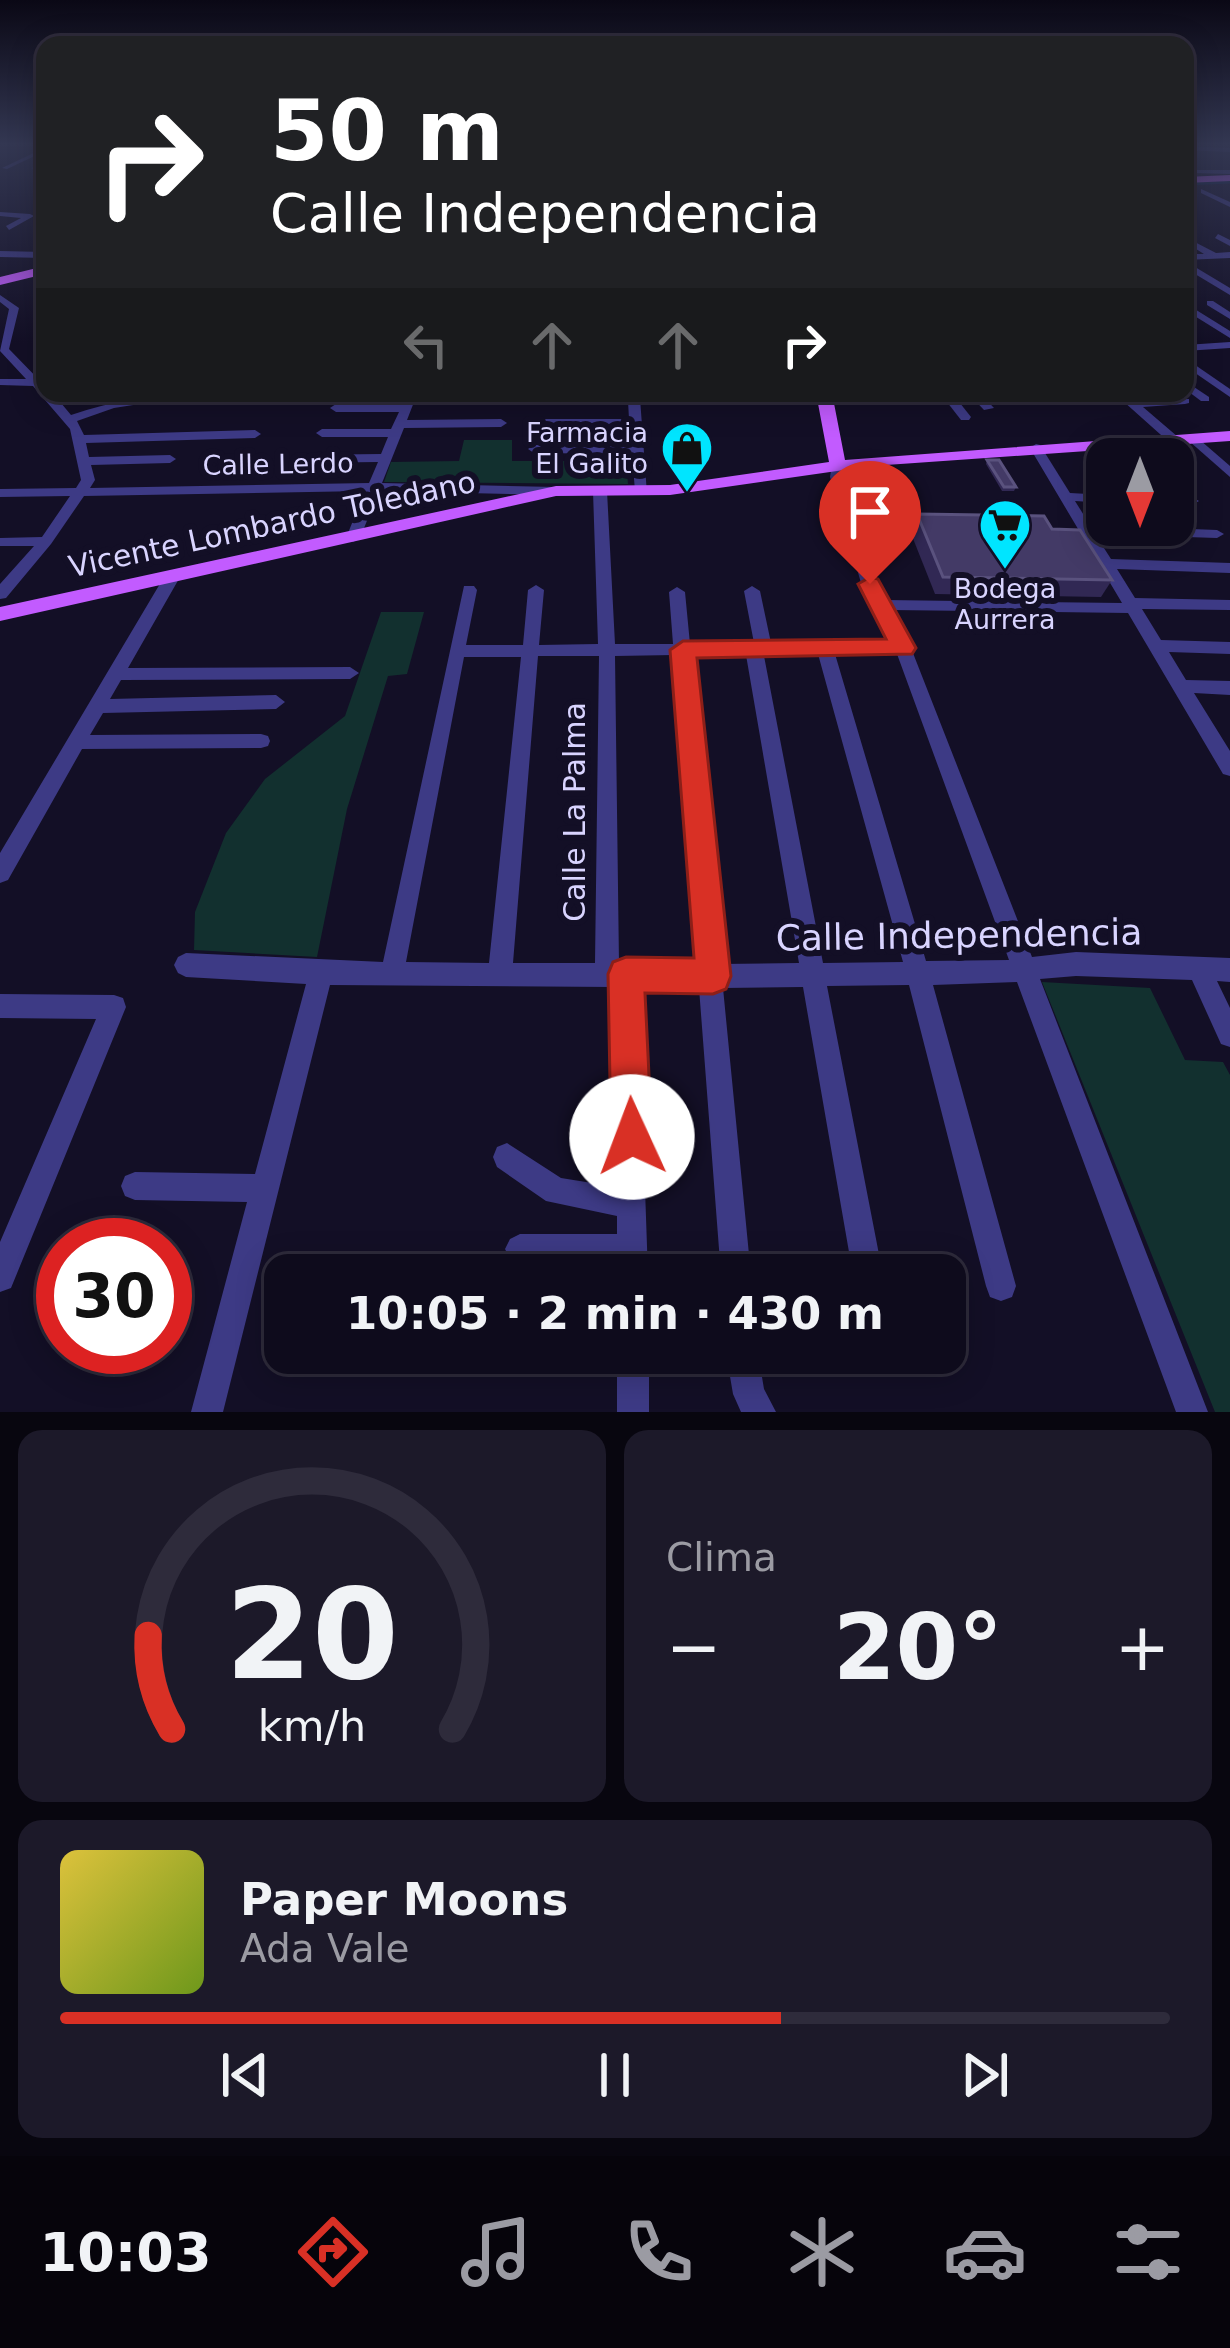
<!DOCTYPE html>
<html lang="es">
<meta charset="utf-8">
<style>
:root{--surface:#0e0b1c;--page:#1c1929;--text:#f1f3f6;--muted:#9b9ba3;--line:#2e2b3b;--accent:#d93025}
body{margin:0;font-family:"DejaVu Sans",sans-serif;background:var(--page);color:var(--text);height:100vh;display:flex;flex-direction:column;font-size:45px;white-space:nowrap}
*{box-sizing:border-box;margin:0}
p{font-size:39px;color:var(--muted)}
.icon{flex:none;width:66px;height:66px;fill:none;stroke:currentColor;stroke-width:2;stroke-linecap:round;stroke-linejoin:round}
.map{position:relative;height:1412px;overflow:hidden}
.sheet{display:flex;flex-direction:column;gap:18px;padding:18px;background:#08060f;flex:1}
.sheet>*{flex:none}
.top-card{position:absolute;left:36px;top:36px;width:1158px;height:366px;border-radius:24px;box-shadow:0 6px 30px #0003,0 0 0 3px var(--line);background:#202124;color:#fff;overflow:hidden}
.needle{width:78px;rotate:180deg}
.buttons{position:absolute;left:1086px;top:438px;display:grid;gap:24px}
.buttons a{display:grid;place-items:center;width:108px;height:108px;border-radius:24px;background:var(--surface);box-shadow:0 6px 30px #0003,0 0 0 3px var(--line);font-size:60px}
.speed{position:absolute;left:36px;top:1218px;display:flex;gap:24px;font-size:60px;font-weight:700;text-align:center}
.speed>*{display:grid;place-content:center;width:156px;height:156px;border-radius:50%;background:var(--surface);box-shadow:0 6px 30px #0003,0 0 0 3px var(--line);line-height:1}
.speed .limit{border:18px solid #d22;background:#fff;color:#111}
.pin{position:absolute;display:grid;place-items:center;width:102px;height:102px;color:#fff;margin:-123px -51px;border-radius:50% 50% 50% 0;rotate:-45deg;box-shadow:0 0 12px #0007}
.pin .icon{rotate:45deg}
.me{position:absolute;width:132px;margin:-66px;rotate:358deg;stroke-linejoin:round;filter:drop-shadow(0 0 9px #0008)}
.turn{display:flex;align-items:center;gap:42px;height:252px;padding:0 36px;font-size:54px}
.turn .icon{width:156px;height:156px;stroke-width:2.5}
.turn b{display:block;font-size:84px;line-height:102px}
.lanes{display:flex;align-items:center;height:114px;padding:0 36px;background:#0003;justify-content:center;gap:60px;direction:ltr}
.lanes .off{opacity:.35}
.big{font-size:90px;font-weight:700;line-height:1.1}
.sheet .card{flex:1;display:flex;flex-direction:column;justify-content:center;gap:18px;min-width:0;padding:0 42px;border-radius:24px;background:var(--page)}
.sheet .dial{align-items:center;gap:0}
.dial svg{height:312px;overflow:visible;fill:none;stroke:var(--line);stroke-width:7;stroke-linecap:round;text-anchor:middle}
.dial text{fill:var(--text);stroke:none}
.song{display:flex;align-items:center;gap:36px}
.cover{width:144px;height:144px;border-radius:18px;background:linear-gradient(135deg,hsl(50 70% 55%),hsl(80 70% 35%))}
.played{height:12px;border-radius:6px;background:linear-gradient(90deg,var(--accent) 65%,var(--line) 65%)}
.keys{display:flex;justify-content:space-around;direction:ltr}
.heat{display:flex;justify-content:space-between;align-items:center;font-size:66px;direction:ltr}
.sheet .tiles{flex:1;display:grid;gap:18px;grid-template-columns:1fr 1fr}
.card:last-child{grid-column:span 2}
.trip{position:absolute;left:264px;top:1254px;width:702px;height:120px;border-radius:24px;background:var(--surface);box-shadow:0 6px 30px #0003,0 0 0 3px var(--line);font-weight:700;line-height:120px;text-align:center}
.dock{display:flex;height:192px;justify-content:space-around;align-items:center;background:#06040b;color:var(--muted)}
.dock .icon{width:84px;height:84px}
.dock .active{color:var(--accent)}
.dock b{font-size:54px;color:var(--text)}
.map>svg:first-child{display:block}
</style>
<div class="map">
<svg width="1230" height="1412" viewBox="0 0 1230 1412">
<rect width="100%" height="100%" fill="#130f26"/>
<g fill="#12302f">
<path d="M 464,440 L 512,440 L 512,461 L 626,461 L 628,484 L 384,482 L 391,462 L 459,461 Z"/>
<path d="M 381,612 L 424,612 L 407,674 L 388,676 L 347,809 L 317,957 L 194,950 L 195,912 L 226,833 L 265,779 L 345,716 Z"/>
<path d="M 1042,982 L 1150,988 L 1185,1060 L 1223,1062 L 1230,1075 L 1230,1412 L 1215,1412 Z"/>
</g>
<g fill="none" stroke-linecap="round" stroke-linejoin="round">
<path stroke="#0c2248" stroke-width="3" d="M 1185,184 L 1230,182"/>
<g fill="#3d3a85" fill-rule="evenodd">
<path d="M 1185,146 L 1230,148 L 1230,152 L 1185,150 Z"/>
<path d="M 38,151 L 43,152 L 7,169 L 2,168 Z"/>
<path d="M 45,162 L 45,166 L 35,170 L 32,168 Z"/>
<path d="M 1195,170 L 1230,170 L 1230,174 L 1193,173 Z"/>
<path d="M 1201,189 L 1230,202 L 1230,207 L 1201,193 Z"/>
<path d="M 0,212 L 30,214 L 34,216 L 9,230 L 6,226 L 21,218 L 0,216 Z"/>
<path d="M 1218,234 L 1230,240 L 1230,246 L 1215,238 Z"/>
<path d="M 1185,237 L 1216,253 L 1230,252 L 1230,258 L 1185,260 L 1185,254 L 1204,254 L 1185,242 Z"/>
<path d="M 0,251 L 45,252 L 45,258 L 0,257 Z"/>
<path d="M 1185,261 L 1230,288 L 1230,295 L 1185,268 Z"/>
<path d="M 0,295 L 19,308 L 9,349 L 45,386 L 45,393 L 104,393 L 98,396 L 56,397 L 71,415 C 113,401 153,393 197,393 L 191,396 L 114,408 L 77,421 L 84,435 L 255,430 L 261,434 L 255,438 L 86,443 L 89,457 L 170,455 L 176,459 L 170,463 L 91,465 L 95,480 L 90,488 L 369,483 L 378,462 L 298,463 L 292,459 L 298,455 L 381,454 L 388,437 L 322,437 L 316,433 L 322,429 L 391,429 L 399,412 L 336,412 L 330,408 L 336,404 L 402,404 L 406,393 L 418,393 L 417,395 L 506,395 L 512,398 L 506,401 L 414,402 L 407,420 L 501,419 L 507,423 L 501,427 L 404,428 L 382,483 L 556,487 L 563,491 L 556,495 L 379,491 L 360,538 L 353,542 L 346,538 L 365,491 L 84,496 L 51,544 L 6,598 L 0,599 L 0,584 L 34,546 L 0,546 L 0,538 L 42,537 L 70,496 L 0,497 L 0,489 L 76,488 L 81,480 L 70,429 L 33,386 L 0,385 L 0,379 L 26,379 L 0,351 L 9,309 L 0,302 Z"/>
<path d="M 1207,301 L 1213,301 L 1230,312 L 1230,319 L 1207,305 Z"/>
<path d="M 1185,303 L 1230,331 L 1230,338 L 1185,310 Z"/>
<path d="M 1230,342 L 1230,348 L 1185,351 L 1185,345 Z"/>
<path d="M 1185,358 L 1230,389 L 1230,397 L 1185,366 Z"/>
<path d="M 1185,381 L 1209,397 L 1209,401 L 1201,401 L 1185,389 Z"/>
<path d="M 627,393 L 639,393 L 640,398 L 647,494 L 637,494 L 635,491 L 632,454 L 534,453 L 528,449 L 534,445 L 632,446 L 630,427 L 534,427 L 528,423 L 534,419 L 629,419 L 628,401 L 537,401 L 531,398 L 537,395 Z"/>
<path d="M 940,393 L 952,393 L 971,417 L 969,420 L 961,420 Z"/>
<path d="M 968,393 L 980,393 L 994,408 L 984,410 Z"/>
<path d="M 1000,393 L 1013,393 L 1022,402 L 1012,404 Z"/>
<path d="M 1114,393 L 1127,393 L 1135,400 L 1189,399 L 1189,403 L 1185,404 L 1143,407 L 1178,437 L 1178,443 L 1170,443 Z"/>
<path d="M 1193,434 L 1230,466 L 1230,477 L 1189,441 L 1187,438 Z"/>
<path d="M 1036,444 L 1040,445 L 1070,493 L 1107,495 L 1107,503 L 1075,501 L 1090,525 L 1217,530 L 1224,534 L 1217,538 L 1095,534 L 1111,559 L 1230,563 L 1230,573 L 1117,569 L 1135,598 L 1230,600 L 1230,610 L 1142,609 L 1161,640 L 1230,642 L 1230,654 L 1169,652 L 1186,680 L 1230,681 L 1230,695 L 1194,693 L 1230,751 L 1230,776 L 1223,774 L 1128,613 L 890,610 L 911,648 L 1032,957 L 1076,952 L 1230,958 L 1230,982 L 1217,981 L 1230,1008 L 1230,1047 L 1221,1044 L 1192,980 L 1076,976 L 1040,979 L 1208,1412 L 1176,1412 L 1017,982 L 933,985 L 1016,1286 L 1012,1297 L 1001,1301 L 990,1297 L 986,1286 L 909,985 L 827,986 L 883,1275 L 853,1275 L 803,987 L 723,988 L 751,1275 L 721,1275 L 699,988 L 638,987 L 648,1275 L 618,1275 L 618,1264 L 520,1264 L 510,1259 L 505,1249 L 510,1239 L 520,1234 L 617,1234 L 617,1216 L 546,1201 L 497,1167 L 493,1157 L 497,1147 L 507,1143 L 561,1178 L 617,1187 L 614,987 L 330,985 L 223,1412 L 191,1412 L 247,1202 L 135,1200 L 125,1196 L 121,1186 L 125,1176 L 135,1172 L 255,1174 L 306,984 L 186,977 L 178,973 L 174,965 L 178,957 L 186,953 L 383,962 L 464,586 L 474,586 L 477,590 L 466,645 L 523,645 L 528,590 L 536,585 L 544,590 L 539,645 L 598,644 L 593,491 L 600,487 L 607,491 L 615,644 L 673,644 L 669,592 L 677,587 L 685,592 L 690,644 L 754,643 L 744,591 L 752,586 L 760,591 L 771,643 L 891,642 L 864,593 L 830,477 L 832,465 L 838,461 L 844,465 L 844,477 L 884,600 L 1122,603 L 1030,448 ZM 818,654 L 903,962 L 823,963 L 764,656 ZM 835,654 L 897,654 L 1009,960 L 926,961 ZM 674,655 L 697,964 L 619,964 L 615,656 ZM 691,655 L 746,655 L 799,963 L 721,964 ZM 538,656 L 599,656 L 595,963 L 513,963 ZM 464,657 L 521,657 L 489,963 L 406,962 Z"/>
<path d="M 1173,497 L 1192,497 L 1199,501 L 1192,505 L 1173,505 Z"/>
<path d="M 172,572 L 180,577 L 128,668 L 350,667 L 359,673 L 350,679 L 121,680 L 110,699 L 276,695 L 285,702 L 276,709 L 103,713 L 90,735 L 261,734 L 268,736 L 270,741 L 268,746 L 261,748 L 82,749 L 8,880 L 0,883 L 0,853 L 164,577 Z"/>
<path d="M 0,994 L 114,995 L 123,998 L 126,1007 L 11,1288 L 0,1292 L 0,1242 L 96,1019 L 0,1018 Z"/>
<rect x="617" y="1353" width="32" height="59"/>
<path d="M 726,1353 L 758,1353 L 764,1389 L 776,1412 L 741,1412 L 733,1394 Z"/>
</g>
<g fill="#c25bff" fill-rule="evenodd">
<path d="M 1230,175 L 1230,181 L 1185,183 L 1185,177 Z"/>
<path d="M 45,266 L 45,274 L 0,285 L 0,277 Z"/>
<path d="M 816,393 L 832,393 L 845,460 L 1230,431 L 1230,441 L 872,466 L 670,495 L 556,496 L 0,621 L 0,607 L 556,486 L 670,485 L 829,462 Z"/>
</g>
</g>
<g fill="#312854">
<path d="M 987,460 L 1016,487 L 1014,491 L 1002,491 L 986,464 Z"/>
<path d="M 917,514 L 1052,529 L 1112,580 L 1101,597 L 935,594 L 910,531 Z"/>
</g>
<g fill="#433a66" stroke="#5a527e" stroke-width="3">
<path d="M 987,460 L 999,460 L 1016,487 L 1004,487 Z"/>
<path d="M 917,514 L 1044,516 L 1052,529 L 1080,530 L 1112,580 L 943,577 Z"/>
</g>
<linearGradient id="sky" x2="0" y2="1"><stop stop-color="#0a0815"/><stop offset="0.42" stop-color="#333752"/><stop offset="1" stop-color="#333752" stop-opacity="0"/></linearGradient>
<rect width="1230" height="343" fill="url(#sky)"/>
<path fill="#d93025" stroke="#8d1f18" stroke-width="3" d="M 870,577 L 878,579 L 916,648 L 912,654 L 697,658 L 731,976 L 726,989 L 713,994 L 645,993 L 652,1137 L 646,1152 L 632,1158 L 617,1152 L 611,1137 L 608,974 L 613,962 L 626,957 L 694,958 L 670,650 L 683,641 L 886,639 L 858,584 Z"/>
<defs>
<g id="shop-pin" transform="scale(2.7)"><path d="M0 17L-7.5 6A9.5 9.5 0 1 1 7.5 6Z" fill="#00e5ff" stroke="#130f26"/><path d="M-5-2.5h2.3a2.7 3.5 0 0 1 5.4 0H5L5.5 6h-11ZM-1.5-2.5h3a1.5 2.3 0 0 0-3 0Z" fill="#111"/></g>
<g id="supermarket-pin" transform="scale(2.7)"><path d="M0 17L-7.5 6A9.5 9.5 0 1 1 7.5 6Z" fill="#00e5ff" stroke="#130f26"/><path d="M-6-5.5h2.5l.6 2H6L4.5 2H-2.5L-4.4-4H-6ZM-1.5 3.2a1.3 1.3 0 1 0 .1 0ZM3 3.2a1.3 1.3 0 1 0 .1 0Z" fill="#111"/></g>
</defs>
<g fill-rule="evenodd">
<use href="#shop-pin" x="687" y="448"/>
<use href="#supermarket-pin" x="1005" y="525"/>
</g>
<g text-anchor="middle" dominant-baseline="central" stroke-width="12" stroke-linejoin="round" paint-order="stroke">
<g font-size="27" fill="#d9d4ff" stroke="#130f26" text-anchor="end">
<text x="648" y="432">Farmacia<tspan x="648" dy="31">El Galito</tspan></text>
<text x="1005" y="588" text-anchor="middle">Bodega<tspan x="1005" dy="31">Aurrera</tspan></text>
</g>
<g font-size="27" fill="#d9d4ff" stroke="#130f26">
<text transform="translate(278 464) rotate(-1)">Calle Lerdo</text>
</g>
<g font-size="30" fill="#d9d4ff" stroke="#130f26">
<text transform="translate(272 524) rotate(-12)">Vicente Lombardo Toledano</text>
<text transform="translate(574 812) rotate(-90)">Calle La Palma</text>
</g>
<g font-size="36" fill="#d9d4ff" stroke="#130f26">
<text transform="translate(959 935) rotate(-1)">Calle Independencia</text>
</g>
</g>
</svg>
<div class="buttons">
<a><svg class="needle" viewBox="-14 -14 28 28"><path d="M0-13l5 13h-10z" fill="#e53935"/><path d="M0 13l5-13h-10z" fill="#9b9ba3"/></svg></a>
</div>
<div class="speed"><div class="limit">30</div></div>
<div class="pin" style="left:870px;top:584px;background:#d93025"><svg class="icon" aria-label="arrive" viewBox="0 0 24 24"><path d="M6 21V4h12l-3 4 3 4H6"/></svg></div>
<svg class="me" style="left:632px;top:1137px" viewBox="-20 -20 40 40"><circle r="19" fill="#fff"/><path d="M0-13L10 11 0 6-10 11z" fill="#d93025"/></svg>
<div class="trip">10:05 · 2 min · 430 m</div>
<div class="top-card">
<div class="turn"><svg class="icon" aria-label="right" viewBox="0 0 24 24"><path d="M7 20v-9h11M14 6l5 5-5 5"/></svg><div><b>50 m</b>Calle Independencia</div></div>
<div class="lanes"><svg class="icon off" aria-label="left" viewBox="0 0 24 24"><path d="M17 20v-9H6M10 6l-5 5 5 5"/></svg><svg class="icon off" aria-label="ahead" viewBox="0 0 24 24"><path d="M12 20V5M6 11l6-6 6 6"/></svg><svg class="icon off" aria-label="ahead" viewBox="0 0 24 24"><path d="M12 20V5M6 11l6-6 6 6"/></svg><svg class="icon" aria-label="right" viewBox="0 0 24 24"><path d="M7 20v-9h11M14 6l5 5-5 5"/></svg></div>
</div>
</div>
<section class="sheet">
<div class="tiles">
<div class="card dial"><svg viewBox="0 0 100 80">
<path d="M14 69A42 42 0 1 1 86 69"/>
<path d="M14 69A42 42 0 0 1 8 45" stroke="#d93025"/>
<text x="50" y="56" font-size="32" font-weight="700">20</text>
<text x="50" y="72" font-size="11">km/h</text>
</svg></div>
<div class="card"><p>Clima</p>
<div class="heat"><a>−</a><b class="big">20°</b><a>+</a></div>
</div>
<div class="card">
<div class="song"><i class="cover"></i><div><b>Paper Moons</b><p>Ada Vale</p></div></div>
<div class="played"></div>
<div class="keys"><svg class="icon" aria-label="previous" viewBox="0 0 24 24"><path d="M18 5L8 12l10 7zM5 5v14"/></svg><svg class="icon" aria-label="pause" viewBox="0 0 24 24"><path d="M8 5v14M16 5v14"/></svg><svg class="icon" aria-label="next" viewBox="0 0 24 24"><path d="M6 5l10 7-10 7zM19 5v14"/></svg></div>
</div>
</div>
</section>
<nav class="dock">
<b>10:03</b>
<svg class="icon active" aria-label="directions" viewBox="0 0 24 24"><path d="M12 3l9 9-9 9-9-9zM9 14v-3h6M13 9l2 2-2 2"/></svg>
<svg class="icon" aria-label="music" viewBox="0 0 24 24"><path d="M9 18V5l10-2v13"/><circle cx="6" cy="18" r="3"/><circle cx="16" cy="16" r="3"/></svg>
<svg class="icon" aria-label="phone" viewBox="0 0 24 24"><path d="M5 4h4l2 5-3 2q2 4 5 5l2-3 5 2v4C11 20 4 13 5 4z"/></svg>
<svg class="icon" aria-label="climate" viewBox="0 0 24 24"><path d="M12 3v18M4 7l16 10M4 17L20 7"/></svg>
<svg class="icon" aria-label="car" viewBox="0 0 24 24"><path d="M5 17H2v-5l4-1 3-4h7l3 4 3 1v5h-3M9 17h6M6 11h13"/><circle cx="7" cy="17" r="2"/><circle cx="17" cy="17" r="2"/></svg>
<svg class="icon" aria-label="filters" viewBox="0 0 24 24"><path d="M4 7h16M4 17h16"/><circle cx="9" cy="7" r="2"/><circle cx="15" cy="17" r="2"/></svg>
</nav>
